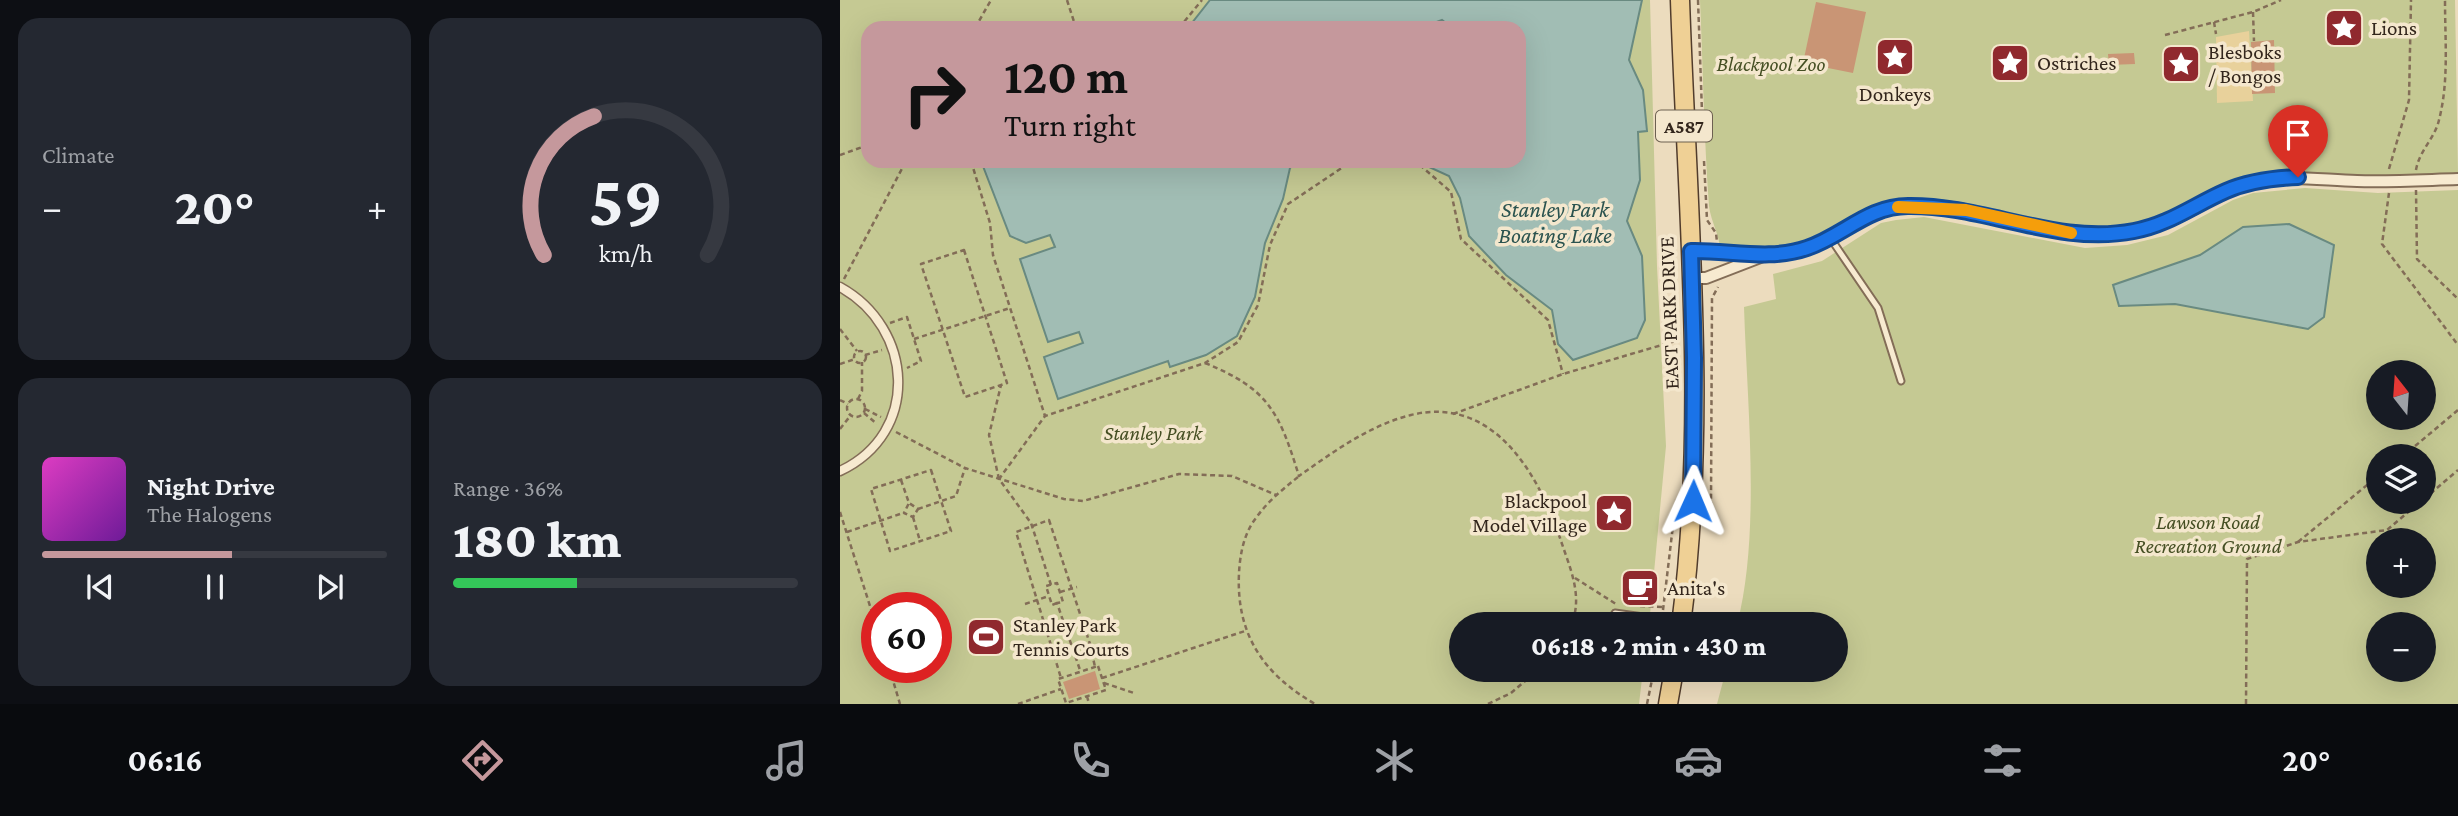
<!DOCTYPE html>
<meta charset="utf-8">
<style>
:root{--surface:#171b24;--page:#242831;--text:#f1f3f6;--muted:#9ea1a6;--line:#363941;--accent:#c5989c}
body{margin:0;font-family:"Crimson Pro",serif;background:var(--page);color:var(--text);height:100vh;display:flex;flex-direction:column;font-size:26px;white-space:nowrap}
*{box-sizing:border-box;margin:0}
p{font-size:23px;color:var(--muted)}
.icon{flex:none;width:38px;height:38px;fill:none;stroke:currentColor;stroke-width:2;stroke-linecap:round;stroke-linejoin:round}
.map{position:relative;flex:1;overflow:hidden}
.panel{display:flex;flex-direction:column;gap:18px;padding:18px;background:#0d0f14;width:840px}
.panel>*{flex:none}
.banner{position:absolute;left:21px;top:21px;width:665px;height:147px;border-radius:21px;box-shadow:0 7px 28px #0002;background:#c5989c;color:#111;overflow:hidden}
.needle{width:46px;rotate:343deg}
.controls{position:absolute;left:1526px;top:360px;display:grid;gap:14px}
.controls a{display:grid;place-items:center;width:70px;height:70px;border-radius:50%;background:var(--surface);box-shadow:0 7px 28px #0002;font-size:35px}
.speed{position:absolute;left:21px;top:592px;display:flex;gap:14px;font-size:35px;font-weight:700;text-align:center}
.speed>*{display:grid;place-content:center;width:91px;height:91px;border-radius:50%;background:var(--surface);box-shadow:0 7px 28px #0002;line-height:1}
.speed .limit{border:10px solid #d22;background:#fff;color:#111}
.pin{position:absolute;display:grid;place-items:center;width:60px;height:60px;color:#fff;margin:-72px -30px;border-radius:50% 50% 50% 0;rotate:-45deg;box-shadow:0 0 7px #0007}
.pin .icon{rotate:45deg}
.me{position:absolute;width:77px;margin:-38px;rotate:1deg;stroke-linejoin:round;filter:drop-shadow(0 0 5px #0008)}
.turn{display:flex;align-items:center;gap:24px;height:147px;padding:0 28px;font-size:32px}
.turn .icon{width:91px;height:91px;stroke-width:2.5}
.turn b{display:block;font-size:49px;line-height:60px}
.big{font-size:52px;font-weight:800;line-height:1.1}
.panel .card{flex:1;display:flex;flex-direction:column;justify-content:center;gap:10px;min-width:0;padding:0 24px;border-radius:21px;background:var(--page)}
.panel .dial{align-items:center;gap:0}
.dial svg{height:182px;overflow:visible;fill:none;stroke:var(--line);stroke-width:7;stroke-linecap:round;text-anchor:middle}
.dial text{fill:var(--text);stroke:none}
.song{display:flex;align-items:center;gap:21px}
.cover{width:84px;height:84px;border-radius:10px;background:linear-gradient(135deg,hsl(310 70% 55%),hsl(280 70% 35%))}
.played{height:7px;border-radius:4px;background:linear-gradient(90deg,var(--accent) 55%,var(--line) 55%)}
.keys{display:flex;justify-content:space-around;direction:ltr}
.heat{display:flex;justify-content:space-between;align-items:center;font-size:38px;direction:ltr}
.charge{height:10px;border-radius:5px;background:linear-gradient(90deg,#34c759 36%,var(--line) 0)}
.panel .tiles{flex:1;display:grid;gap:18px;grid-template-columns:repeat(2,1fr)}
.trip{position:absolute;left:609px;top:612px;width:399px;height:70px;border-radius:35px;background:var(--surface);box-shadow:0 7px 28px #0002;font-weight:800;line-height:70px;text-align:center}
.menu{display:flex;height:112px;justify-content:space-around;align-items:center;background:#090b0e;color:var(--muted)}
.menu .icon{width:49px;height:49px}
.menu .selected{color:var(--accent)}
.menu b{font-size:32px;color:var(--text)}
main{display:flex;flex:1;min-height:0}
.map>svg:first-child{display:block}
</style>
<main>
<section class="panel">
<div class="tiles">
<div class="card"><p>Climate</p>
<div class="heat"><a>−</a><b class="big">20°</b><a>+</a></div>
</div>
<div class="card dial"><svg viewBox="0 0 100 80">
<path d="M14 69A42 42 0 1 1 86 69"/>
<path d="M14 69A42 42 0 0 1 36 8" stroke="#c5989c"/>
<text x="50" y="56" font-size="32" font-weight="700">59</text>
<text x="50" y="72" font-size="11">km/h</text>
</svg></div>
<div class="card">
<div class="song"><i class="cover"></i><div><b>Night Drive</b><p>The Halogens</p></div></div>
<div class="played"></div>
<div class="keys"><svg class="icon" aria-label="previous" viewBox="0 0 24 24"><path d="M18 5L8 12l10 7zM5 5v14"/></svg><svg class="icon" aria-label="pause" viewBox="0 0 24 24"><path d="M8 5v14M16 5v14"/></svg><svg class="icon" aria-label="next" viewBox="0 0 24 24"><path d="M6 5l10 7-10 7zM19 5v14"/></svg></div>
</div>
<div class="card"><p>Range · 36%</p><b class="big">180 km</b><div class="charge"></div></div>
</div>
</section>
<div class="map">
<svg width="1618" height="704" viewBox="0 0 1618 704">
<rect width="100%" height="100%" fill="#ecdcbe"/>
<g fill="#c5c993" fill-rule="evenodd">
<path d="M 0,0 L 810,0 L 817,266 L 826,446 L 809,625 L 621,625 L 621,670 L 803,670 L 799,704 L 0,704 ZM 28,28 L 679,28 L 679,161 L 28,161 ZM 37,607 L 96,607 L 96,667 L 37,667 Z"/>
<path d="M 860,0 L 1615,0 L 1618,175 L 1408,183 L 1321,224 L 1239,235 L 1126,210 L 1065,206 L 964,249 L 880,252 C 880,234 871,223 869,206 C 864,137 863,69 860,0 Z"/>
<path d="M 1465,188 L 1538,193 L 1618,190 L 1618,704 L 877,704 L 886,670 L 996,670 L 996,625 L 897,625 C 921,532 907,404 904,307 L 936,299 L 933,274 L 982,261 L 1041,223 L 1056,220 L 1084,217 L 1245,248 L 1287,245 L 1328,235 L 1393,200 L 1413,193 ZM 1538,373 L 1584,373 L 1584,418 L 1538,418 ZM 1538,457 L 1584,457 L 1584,502 L 1538,502 ZM 1538,541 L 1584,541 L 1584,586 L 1538,586 ZM 1538,625 L 1584,625 L 1584,670 L 1538,670 Z"/>
</g>
<path fill="#e8d19b" d="M 1409,31 L 1413,101 L 1377,103 L 1376,37 Z"/>
<g fill="#a1bdb4" stroke="#698a81" stroke-width="2">
<path d="M 370,0 L 802,0 L 789,60 L 803,90 L 807,131 L 798,132 L 800,180 L 787,221 L 802,256 L 805,320 L 797,338 L 733,360 L 718,344 L 712,310 L 666,275 L 629,236 L 620,198 L 609,176 L 576,161 L 679,161 L 679,28 L 612,28 L 602,20 L 581,28 L 348,28 Z"/>
<path d="M 141,161 L 457,161 L 450,168 L 443,199 L 425,243 L 415,297 L 397,336 L 366,355 L 330,367 L 328,361 L 218,399 L 204,357 L 243,343 L 239,332 L 208,342 L 180,259 L 215,247 L 210,235 L 186,243 L 170,236 Z"/>
<path d="M 1449,224 L 1494,245 L 1484,317 L 1468,329 L 1335,304 L 1279,306 L 1273,285 L 1360,255 L 1403,227 Z"/>
</g>
<g fill="#c99575">
<path d="M 976,2 L 1026,12 L 1013,73 L 963,63 Z"/>
<path d="M 1434,40 L 1435,93 L 1412,94 L 1411,42 Z"/>
<path d="M 1294,53 L 1295,64 L 1269,65 L 1268,54 Z"/>
<path d="M 255,671 L 260,689 L 229,699 L 223,682 Z"/>
</g>
<g fill="none" stroke-linecap="round" stroke-linejoin="round">
<g stroke="#836d57" stroke-width="9">
<g id="service">
<path d="M 991,239 L 1038,308 L 1061,381"/>
<path d="M 770,625 L 775,613 L 839,622"/>
</g>
</g>
<g stroke="#836d57" stroke-width="11">
<path id="pedestrian" d="M 0,287 C 74,328 81,433 0,471"/>
</g>
<g stroke="#836d57" stroke-width="14">
<g id="minor">
<path d="M 851,252 C 889,250 930,261 967,248 C 1002,236 1025,210 1063,206 C 1133,199 1198,240 1268,235 C 1294,232 1320,226 1344,214 C 1366,203 1387,188 1411,182 C 1447,174 1481,180 1517,181 C 1551,182 1584,180 1618,179"/>
<path d="M 853,278 L 866,278 L 923,256"/>
</g>
</g>
<g stroke="#513c2c" stroke-width="21">
<g id="primary">
<path d="M 840,0 C 847,208 868,417 841,625"/>
<path d="M 828,704 L 834,670"/>
</g>
</g>
<g stroke="#836d57" stroke-width="2.5" stroke-dasharray="5 3.5" stroke-linecap="butt">
<path d="M 227,0 L 236,28"/>
<path d="M 858,0 L 862,112"/>
<path d="M 1413,12 L 1414,41"/>
<path d="M 1374,22 L 1376,34"/>
<path d="M 135,28 L 151,0"/>
<path d="M 339,28 L 362,0"/>
<path d="M 1325,35 L 1413,12 L 1441,0"/>
<path d="M 0,155 L 28,145"/>
<path d="M 131,161 L 150,223 L 153,255 L 205,416"/>
<path d="M 563,161 L 581,166 L 611,192 L 621,239 L 708,320 L 723,374"/>
<path d="M 864,161 L 867,220 L 876,233 L 877,242"/>
<path d="M 1549,169 L 1569,100 L 1571,0"/>
<path d="M 1576,170 C 1579,151 1595,138 1599,120 C 1609,81 1605,41 1605,0"/>
<path d="M 1576,190 L 1577,259 L 1618,299"/>
<path d="M 1549,193 L 1542,244 L 1618,345"/>
<path d="M 124,250 L 167,383 L 125,397 L 81,264 Z"/>
<path d="M 4,279 L 66,161"/>
<path d="M 50,323 L 67,317 L 81,361 L 67,368"/>
<path d="M 0,329 L 17,351"/>
<path d="M 74,339 L 170,308"/>
<circle cx="20" cy="357" r="6"/>
<path d="M 25,355 L 42,350"/>
<path d="M 365,363 C 429,389 439,412 459,476 C 493,452 530,425 571,415 C 653,395 698,473 720,538 C 729,566 744,596 731,625"/>
<path d="M 0,364 L 15,359"/>
<path d="M 18,399 L 22,391 L 22,362"/>
<circle cx="16" cy="408" r="9"/>
<path d="M 0,400 L 8,404"/>
<path d="M 25,409 L 41,417"/>
<path d="M 24,413 L 37,424"/>
<path d="M 613,414 L 723,374 L 839,340"/>
<path d="M 0,429 L 11,415"/>
<path d="M 56,432 L 125,468 L 224,499 L 243,501 L 339,474 L 392,476 L 436,495"/>
<path d="M 1562,457 L 1618,410"/>
<path d="M 91,470 L 111,531 L 50,551 L 31,489 Z"/>
<path d="M 458,477 C 443,489 428,501 416,518 C 404,533 400,554 399,573 C 396,634 423,674 475,704"/>
<path d="M 159,479 L 149,435 L 161,385"/>
<path d="M 61,480 L 69,503 L 64,513 L 73,517 L 78,509 L 69,503"/>
<path d="M 1584,499 L 1618,470"/>
<path d="M 867,502 L 871,503 L 872,298 L 878,287"/>
<path d="M 78,509 L 116,496 L 125,468"/>
<path d="M 0,512 L 37,628"/>
<path d="M 73,517 L 80,541"/>
<path d="M 209,520 L 250,644 L 214,655 L 176,532 Z"/>
<path d="M 7,532 L 63,513"/>
<path d="M 1458,542 L 1538,476"/>
<path d="M 735,578 L 776,604"/>
<path d="M 211,585 L 191,523 L 159,479 L 205,416 L 365,363 L 398,342 L 418,305 L 430,245 L 448,204 L 512,161"/>
<path d="M 220,592 L 237,587"/>
<path d="M 217,603 L 212,605 L 206,586 L 217,583 L 223,602 L 217,603 L 240,670"/>
<path d="M 185,604 L 209,596"/>
<path d="M 800,606 L 823,607"/>
<path d="M 823,610 L 836,500"/>
<path d="M 752,625 L 763,616"/>
<path d="M 250,644 L 255,667"/>
<path d="M 214,655 L 221,678"/>
<path d="M 258,666 L 266,690 L 226,703 L 218,679 Z"/>
<path d="M 49,667 L 60,704"/>
<path d="M 262,678 L 405,631"/>
<path d="M 264,683 L 294,693"/>
<path d="M 247,696 L 249,704"/>
<path d="M 178,704 L 221,689"/>
<path d="M 648,704 L 671,693 L 698,670"/>
<path d="M 807,704 L 814,670"/>
<path d="M 1406,704 L 1407,559 L 1458,542 L 1547,530 L 1580,502"/>
</g>
<use href="#service" stroke="#f7ead0" stroke-width="5"/>
<use href="#pedestrian" stroke="#f7ead0" stroke-width="8"/>
<use href="#minor" stroke="#f7ead0" stroke-width="10"/>
<use href="#primary" stroke="#efd095" stroke-width="18"/>
</g>
<g fill="none" stroke-linecap="round" stroke-linejoin="round">
<g stroke="#114b97" stroke-width="18">
<path id="route" d="M 853,501 L 854,358 L 851,251 C 889,250 930,261 967,248 C 1003,236 1028,206 1068,206 C 1145,205 1217,246 1294,231 C 1328,225 1354,205 1386,191 C 1409,181 1433,178 1458,177"/>
</g>
<use href="#route" stroke="#1a73e8" stroke-width="12"/>
<path stroke="#f59e0b" stroke-width="12" d="M 1058,207 L 1126,210 L 1231,233"/>
</g>
<defs>
<g id="sight-square" transform="scale(2.0125)"><rect x="-9" y="-9" width="18" height="18" rx="4" fill="#90292e" stroke="#f4e7cd"/><path d="M0-6L1.8-2.2L6-1.7L2.9 1.2L3.7 5.4L0 3.3L-3.7 5.4L-2.9 1.2L-6-1.7L-1.8-2.2Z" fill="#fff"/></g>
<g id="cafe-square" transform="scale(2.0125)"><rect x="-9" y="-9" width="18" height="18" rx="4" fill="#90292e" stroke="#f4e7cd"/><path d="M-5.5-4.5H6V0H3Q3 3.5 0 3.5H-2.5Q-5.5 3.5-5.5 0ZM3-3.2v2h1.7v-2ZM-6 4.5H4V6H-6Z" fill="#fff"/></g>
<g id="stadium-square" transform="scale(2.0125)"><rect x="-9" y="-9" width="18" height="18" rx="4" fill="#90292e" stroke="#f4e7cd"/><path d="M0-5a6.5 5 0 1 0 0 10a6.5 5 0 1 0 0-10ZM-3.5-1.8h7v3.6h-7Z" fill="#fff"/></g>
</defs>
<g fill-rule="evenodd">
<use href="#sight-square" x="1504" y="28"/>
<use href="#sight-square" x="1055" y="57"/>
<use href="#sight-square" x="1170" y="63"/>
<use href="#sight-square" x="1341" y="64"/>
<use href="#sight-square" x="774" y="513"/>
<use href="#cafe-square" x="800" y="588"/>
<use href="#stadium-square" x="146" y="637"/>
</g>
<g text-anchor="middle" dominant-baseline="central" stroke-width="7" stroke-linejoin="round" paint-order="stroke">
<rect fill="#f4e7cd" stroke="#6d6051" stroke-width="2" x="816" y="110.5" width="56" height="31" rx="5"/>
<g font-size="19" font-weight="bold" fill="#33261c">
<text x="844" y="126">A587</text>
</g>
<g font-size="21" fill="#33261c" stroke="#f4e7cd" text-anchor="start">
<text x="1531" y="28">Lions</text>
<text x="1368" y="52">Blesboks<tspan x="1368" dy="24">/ Bongos</tspan></text>
<text x="1197" y="63">Ostriches</text>
<text x="1055" y="94" text-anchor="middle">Donkeys</text>
<text x="747" y="501" text-anchor="end">Blackpool<tspan x="747" dy="24">Model Village</tspan></text>
<text x="827" y="588">Anita's</text>
<text x="173" y="625">Stanley Park<tspan x="173" dy="24">Tennis Courts</tspan></text>
</g>
<g font-size="21" font-style="italic" fill="#454f23" stroke="#f4e7cd">
<text x="931" y="64">Blackpool Zoo</text>
<text x="313" y="433">Stanley Park</text>
<text x="1368" y="522">Lawson Road<tspan x="1368" dy="24">Recreation Ground</tspan></text>
</g>
<g font-size="21" fill="#33261c" stroke="#f4e7cd">
<text transform="translate(829 313) rotate(-92)">EAST PARK DRIVE</text>
</g>
<g font-size="23" font-style="italic" fill="#2b534f" stroke="#f4e7cd">
<text x="715" y="209">Stanley Park<tspan x="715" dy="26">Boating Lake</tspan></text>
</g>
</g>
</svg>
<div class="controls">
<a><svg class="needle" viewBox="-14 -14 28 28"><path d="M0-13l5 13h-10z" fill="#e53935"/><path d="M0 13l5-13h-10z" fill="#9ea1a6"/></svg></a>
<a><svg class="icon" aria-label="layers" viewBox="0 0 24 24"><path d="M12 4l9 5-9 5-9-5zM3 14l9 5 9-5"/></svg></a>
<a>+</a>
<a>−</a>
</div>
<div class="speed"><div class="limit">60</div></div>
<div class="pin" style="left:1458px;top:177px;background:#d93025"><svg class="icon" aria-label="arrive" viewBox="0 0 24 24"><path d="M6 21V4h12l-3 4 3 4H6"/></svg></div>
<svg class="me" style="left:853px;top:501px" viewBox="-20 -20 40 40"><path d="M0-17L14 15 0 8-14 15z" fill="#1a73e8" stroke="#fff" stroke-width="4"/></svg>
<div class="trip">06:18 · 2 min · 430 m</div>
<div class="banner">
<div class="turn"><svg class="icon" aria-label="right" viewBox="0 0 24 24"><path d="M7 20v-9h11M14 6l5 5-5 5"/></svg><div><b>120 m</b>Turn right</div></div>
</div>
</div>
</main>
<nav class="menu">
<b>06:16</b>
<svg class="icon selected" aria-label="directions" viewBox="0 0 24 24"><path d="M12 3l9 9-9 9-9-9zM9 14v-3h6M13 9l2 2-2 2"/></svg>
<svg class="icon" aria-label="music" viewBox="0 0 24 24"><path d="M9 18V5l10-2v13"/><circle cx="6" cy="18" r="3"/><circle cx="16" cy="16" r="3"/></svg>
<svg class="icon" aria-label="phone" viewBox="0 0 24 24"><path d="M5 4h4l2 5-3 2q2 4 5 5l2-3 5 2v4C11 20 4 13 5 4z"/></svg>
<svg class="icon" aria-label="climate" viewBox="0 0 24 24"><path d="M12 3v18M4 7l16 10M4 17L20 7"/></svg>
<svg class="icon" aria-label="car" viewBox="0 0 24 24"><path d="M5 17H2v-5l4-1 3-4h7l3 4 3 1v5h-3M9 17h6M6 11h13"/><circle cx="7" cy="17" r="2"/><circle cx="17" cy="17" r="2"/></svg>
<svg class="icon" aria-label="filters" viewBox="0 0 24 24"><path d="M4 7h16M4 17h16"/><circle cx="9" cy="7" r="2"/><circle cx="15" cy="17" r="2"/></svg>
<b>20°</b>
</nav>
